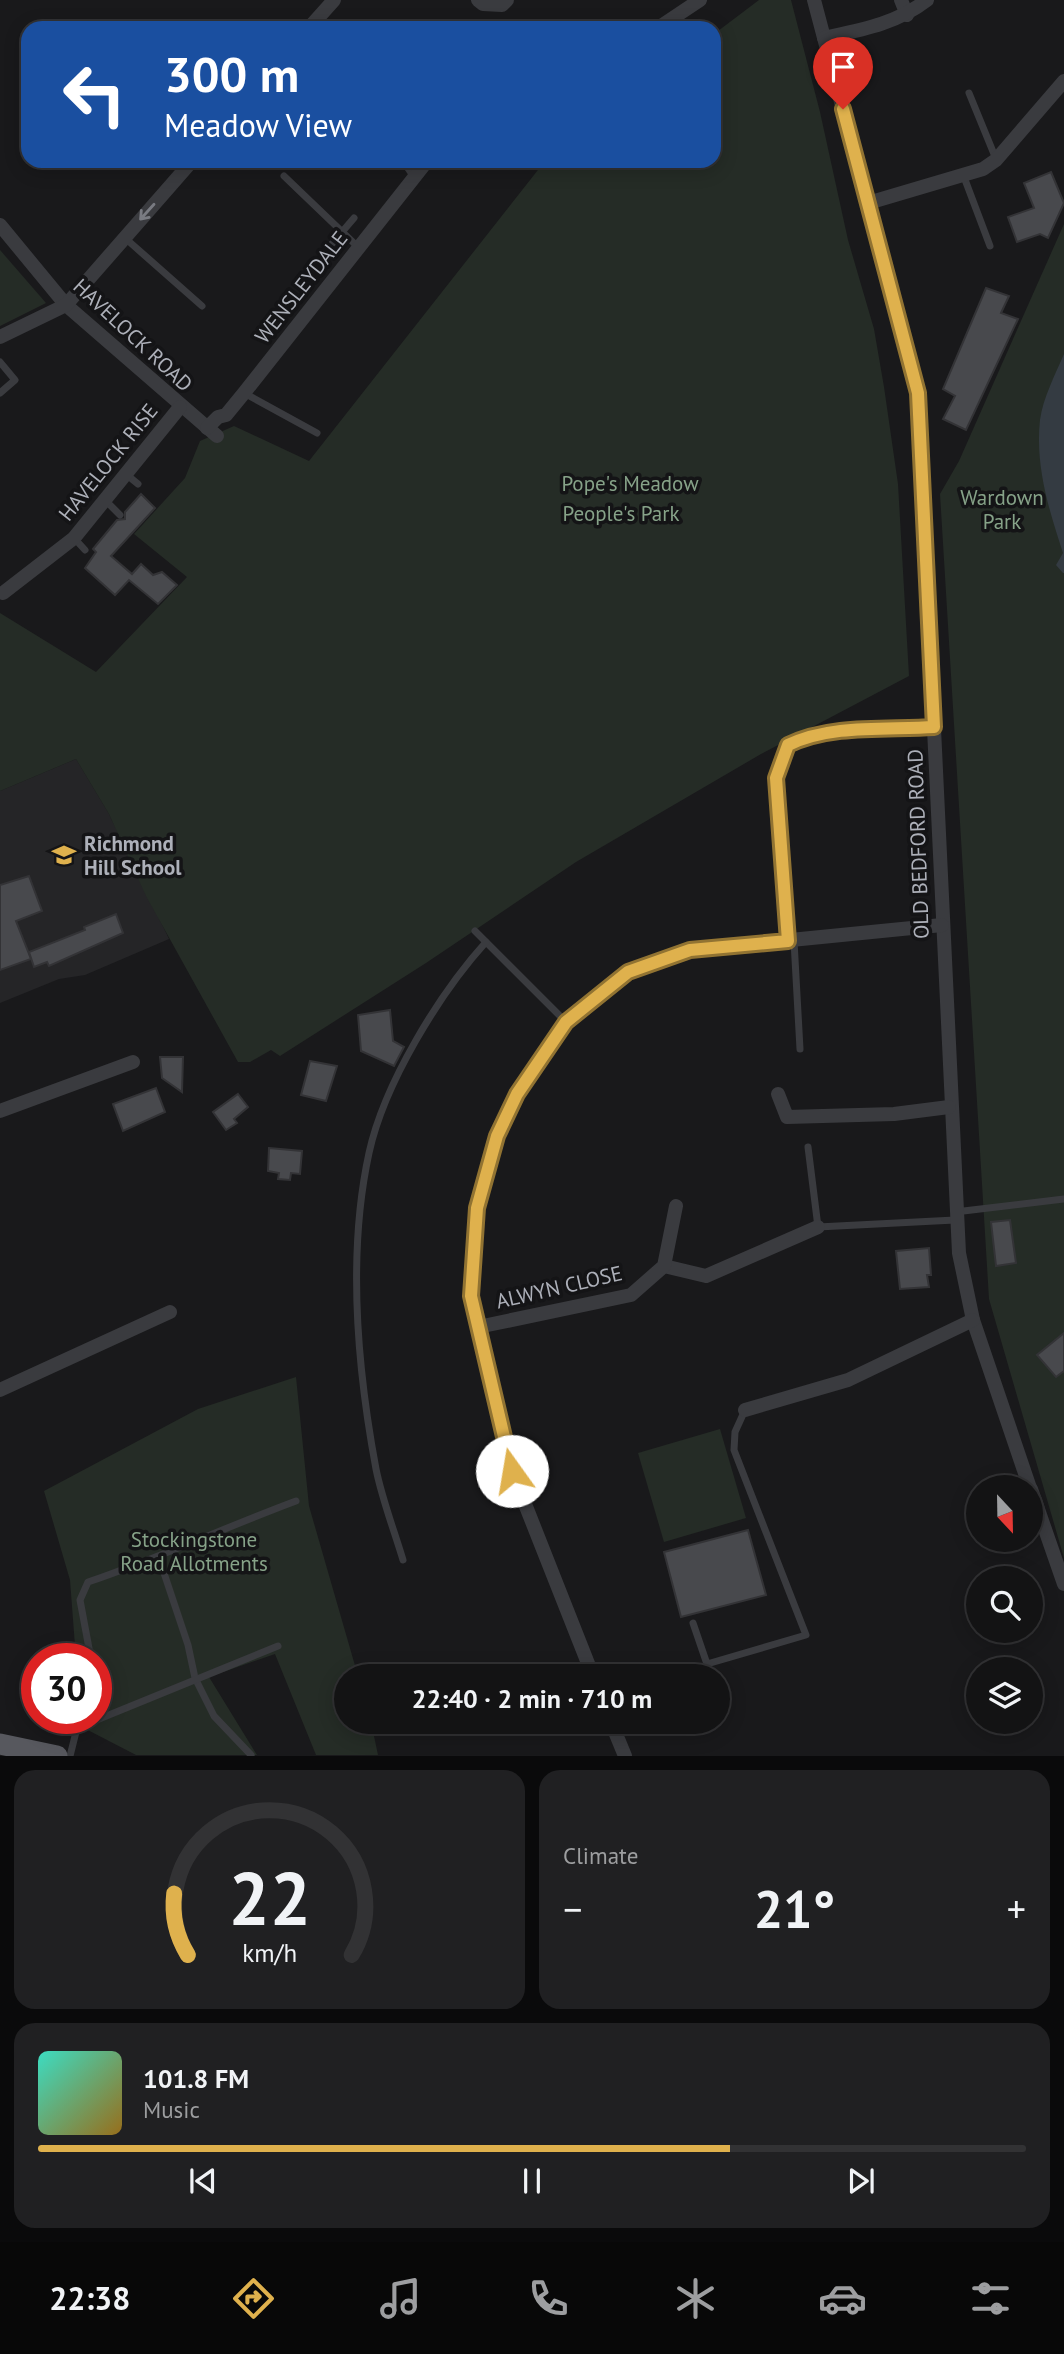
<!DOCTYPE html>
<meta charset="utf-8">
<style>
:root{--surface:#131314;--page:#202022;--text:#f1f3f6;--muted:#9d9ea0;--line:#323234;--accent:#dfb14d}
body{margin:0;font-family:"PT Sans",sans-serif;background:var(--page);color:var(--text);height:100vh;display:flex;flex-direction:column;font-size:26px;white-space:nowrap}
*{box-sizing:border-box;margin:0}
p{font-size:23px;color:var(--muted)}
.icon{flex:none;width:38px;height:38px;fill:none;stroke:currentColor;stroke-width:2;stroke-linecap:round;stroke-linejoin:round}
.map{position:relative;height:1756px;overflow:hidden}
.side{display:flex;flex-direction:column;gap:14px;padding:14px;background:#0a0a0b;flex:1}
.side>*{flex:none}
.guide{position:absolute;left:21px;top:21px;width:700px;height:147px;border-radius:21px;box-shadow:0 4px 18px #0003,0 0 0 2px var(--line);background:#1a4fa0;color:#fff;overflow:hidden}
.needle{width:46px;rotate:158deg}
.controls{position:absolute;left:966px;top:1475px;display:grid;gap:14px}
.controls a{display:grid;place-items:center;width:77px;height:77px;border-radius:50%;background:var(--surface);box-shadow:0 4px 18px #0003,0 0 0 2px var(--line);font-size:35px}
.speed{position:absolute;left:21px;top:1643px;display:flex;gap:14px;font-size:35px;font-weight:700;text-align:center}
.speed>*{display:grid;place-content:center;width:91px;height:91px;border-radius:50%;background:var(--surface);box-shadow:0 4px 18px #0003,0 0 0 2px var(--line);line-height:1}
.speed .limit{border:10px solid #d22;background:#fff;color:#111}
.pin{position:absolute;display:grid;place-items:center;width:60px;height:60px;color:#fff;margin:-72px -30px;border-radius:50% 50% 50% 0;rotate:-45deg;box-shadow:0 0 7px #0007}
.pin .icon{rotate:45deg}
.me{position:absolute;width:77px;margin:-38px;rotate:347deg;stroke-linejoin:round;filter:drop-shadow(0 0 5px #0008)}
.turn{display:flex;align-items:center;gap:24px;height:147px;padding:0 28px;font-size:32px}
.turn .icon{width:91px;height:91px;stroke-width:2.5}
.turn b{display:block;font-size:49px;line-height:60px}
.big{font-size:52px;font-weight:600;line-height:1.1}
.side .widget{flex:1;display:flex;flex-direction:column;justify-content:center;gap:10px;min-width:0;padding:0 24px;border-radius:21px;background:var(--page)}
.side .dial{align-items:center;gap:0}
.dial svg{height:182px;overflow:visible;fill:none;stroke:var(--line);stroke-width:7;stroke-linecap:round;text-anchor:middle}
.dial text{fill:var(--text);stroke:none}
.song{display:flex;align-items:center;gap:21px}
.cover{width:84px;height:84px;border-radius:10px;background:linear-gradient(135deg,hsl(170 70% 55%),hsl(40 70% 35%))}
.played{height:7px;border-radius:4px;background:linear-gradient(90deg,var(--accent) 70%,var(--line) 70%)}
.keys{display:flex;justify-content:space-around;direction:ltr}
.heat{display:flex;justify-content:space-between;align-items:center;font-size:38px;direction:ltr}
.side .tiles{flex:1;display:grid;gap:14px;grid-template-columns:1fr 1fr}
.widget:last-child{grid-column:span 2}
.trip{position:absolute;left:334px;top:1664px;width:396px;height:70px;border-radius:35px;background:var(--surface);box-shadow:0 4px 18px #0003,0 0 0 2px var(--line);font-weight:600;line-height:70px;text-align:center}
.menu{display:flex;height:112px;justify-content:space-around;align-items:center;background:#080808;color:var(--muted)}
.menu .icon{width:49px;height:49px}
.menu .active{color:var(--accent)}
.menu b{font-size:32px;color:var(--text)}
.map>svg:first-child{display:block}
</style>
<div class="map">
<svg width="1064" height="1756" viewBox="0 0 1064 1756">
<rect width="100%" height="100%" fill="#19191b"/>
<path fill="#252527" d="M 76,759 L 109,814 L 169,939 L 85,975 L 59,979 L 0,1003 L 0,791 Z"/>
<g fill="#252c26">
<path d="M 759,0 L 791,0 L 820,112 L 848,240 L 874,329 L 884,387 L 898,484 L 909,676 L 761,754 L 576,862 L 426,963 L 280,1056 L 271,1050 L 250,1062 L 238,1062 L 146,896 L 109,814 L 76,759 L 0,791 L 0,613 L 96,672 L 187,577 L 134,534 L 185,478 L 200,441 L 234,426 L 309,461 L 545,161 L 714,161 L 714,34 Z"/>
<path d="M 1064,224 L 1064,1558 L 989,1299 L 940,494 L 959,461 Z"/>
<path d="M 0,250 L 46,303 L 0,326 Z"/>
<path d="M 296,1377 L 309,1506 L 358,1676 L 346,1676 L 346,1722 L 371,1722 L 378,1755 L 316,1755 L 275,1654 L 209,1677 L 257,1755 L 136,1755 L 80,1726 L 80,1719 L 96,1718 L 96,1659 L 76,1659 L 70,1580 L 44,1491 L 198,1409 Z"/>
<path d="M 720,1429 L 746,1518 L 664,1542 L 638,1453 Z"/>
</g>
<path fill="#343b42" d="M 1064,354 L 1064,573 L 1063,573 L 1056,565 L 1063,553 C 1049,510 1035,466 1040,420 C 1043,398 1055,375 1064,354 Z"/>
<g fill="#48494d" stroke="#333336" stroke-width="2">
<path d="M 1051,172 L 1064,203 L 1048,238 L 1040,234 L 1017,242 L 1008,217 L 1034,208 L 1024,183 Z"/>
<path d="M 986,288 L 1009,296 L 1001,313 L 1018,319 L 966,430 L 943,419 L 955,396 L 943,389 Z"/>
<path d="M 141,494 L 155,508 L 111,556 L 132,574 L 141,564 L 153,575 L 162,572 L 177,585 L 158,604 L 129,580 L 115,595 L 85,568 L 96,552 L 93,549 L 117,520 L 125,519 L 125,512 Z"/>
<path d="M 29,876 L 42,911 L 16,921 L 31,959 L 0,970 L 0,885 Z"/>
<path d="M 116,914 L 123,933 L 49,966 L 47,962 L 34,967 L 29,952 L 85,930 L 84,927 Z"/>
<path d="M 390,1010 L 393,1041 L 404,1047 L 394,1066 L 361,1051 L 358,1015 Z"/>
<path d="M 160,1057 L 183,1057 L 182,1092 L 162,1078 Z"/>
<path d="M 310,1061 L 337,1066 L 326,1101 L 301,1095 Z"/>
<path d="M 156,1088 L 165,1112 L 123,1131 L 113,1104 Z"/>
<path d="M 238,1094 L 248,1107 L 234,1119 L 237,1123 L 226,1130 L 213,1112 Z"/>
<path d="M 269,1148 L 302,1151 L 300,1174 L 291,1173 L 290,1180 L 278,1179 L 279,1173 L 268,1171 Z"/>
<path d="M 1010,1220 L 1016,1263 L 996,1266 L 991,1222 Z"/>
<path d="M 929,1248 L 931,1275 L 927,1275 L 929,1287 L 900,1289 L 896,1251 Z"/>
<path d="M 1064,1333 L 1064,1371 L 1056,1377 L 1037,1355 Z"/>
<path d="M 748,1530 L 766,1595 L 681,1617 L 664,1552 Z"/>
</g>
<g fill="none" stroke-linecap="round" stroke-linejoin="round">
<g stroke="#3a3b3f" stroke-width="7">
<path d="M 969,93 L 996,159"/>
<path d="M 403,161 L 414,177"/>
<path d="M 284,176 L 358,247"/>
<path d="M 964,177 L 990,246"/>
<path d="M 125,238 L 202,306"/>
<path d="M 330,246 L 354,218"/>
<path d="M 0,362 L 15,380 L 0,393"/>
<path d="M 244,393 L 317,433"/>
<path d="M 127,475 L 138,484"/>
<path d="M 106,501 L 120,515"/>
<path d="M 74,538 L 85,550"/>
<path d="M 475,931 L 566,1022"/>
<path d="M 788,941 L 777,778 L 788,745 C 831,724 887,730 934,727"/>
<path d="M 794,941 L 800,1049"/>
<path d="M 808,1147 L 818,1227 L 955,1220"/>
<path d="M 955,1212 L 1064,1199"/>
<path d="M 159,1558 L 188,1645 L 195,1678 L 214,1716 L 251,1755"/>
<path d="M 403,1560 C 394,1530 382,1499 376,1469 C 357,1367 347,1254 369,1153 C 384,1084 439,994 486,942"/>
<path d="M 693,1623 L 707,1664 L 806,1635 L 734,1450 L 735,1432 L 745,1410"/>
<path d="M 91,1659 L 80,1600 L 88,1582 C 159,1558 226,1527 296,1501"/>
<path d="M 70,1756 L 77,1728 L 278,1646"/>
</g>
<g stroke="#3a3b3f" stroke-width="14">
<path d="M 478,0 L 483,4 L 502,5 L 507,0"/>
<path d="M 814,0 L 918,393 L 959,1253 L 973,1320 L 1030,1488"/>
<path d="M 901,0 L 907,15"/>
<path d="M 309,28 L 334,0"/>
<path d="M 658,28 L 700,0"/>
<path d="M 824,38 C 861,30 896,24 927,0"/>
<path d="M 868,203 L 983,169 L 996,160 L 1064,81"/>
<path d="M 0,225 L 66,305 L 217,436"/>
<path d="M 0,337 L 66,305 L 192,161"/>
<path d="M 207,428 L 218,417 L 226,415 L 244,393 L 424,165"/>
<path d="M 3,593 L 74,538 L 180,407"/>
<path d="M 778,1094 L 787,1117 L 894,1114 L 949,1107"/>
<path d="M 0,1111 L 133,1062"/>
<path d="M 664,1266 L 706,1276 L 818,1227"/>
<path d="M 478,1327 L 631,1295 L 664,1266 L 676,1206"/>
<path d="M 0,1390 L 170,1312"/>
<path d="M 745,1410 L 848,1380 L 973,1320"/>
<path d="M 1031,1489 L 1064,1584"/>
<path d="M 593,1676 L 512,1471 L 471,1296 L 476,1208 L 497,1136 L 517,1094 L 566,1022 L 628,972 L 690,950 L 942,925"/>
<path d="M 611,1722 L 625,1756"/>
</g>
<path stroke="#57585e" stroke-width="21" d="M 0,1744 L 57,1756"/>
</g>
<defs><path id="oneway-shaft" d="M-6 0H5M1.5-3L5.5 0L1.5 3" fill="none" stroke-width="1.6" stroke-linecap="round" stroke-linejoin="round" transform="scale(1.75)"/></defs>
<use stroke="#797b82" href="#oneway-shaft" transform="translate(147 212) rotate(132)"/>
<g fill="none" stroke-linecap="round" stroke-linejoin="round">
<g stroke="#917332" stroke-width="18">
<path id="route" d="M 512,1471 L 471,1296 L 477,1208 L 497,1136 L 517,1094 L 566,1022 L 628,972 L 690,950 L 788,941 L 776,778 L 788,745 C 831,724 887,730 934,727 L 918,393 L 843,109"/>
</g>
<use href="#route" stroke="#dfb14d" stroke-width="12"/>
</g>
<defs>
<g id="school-bare" transform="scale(1.89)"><path d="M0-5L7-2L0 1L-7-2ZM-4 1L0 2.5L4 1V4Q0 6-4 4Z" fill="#dfb14d" stroke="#141416" stroke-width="2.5" paint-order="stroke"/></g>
</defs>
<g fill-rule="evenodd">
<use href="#school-bare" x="64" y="855"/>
</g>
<g text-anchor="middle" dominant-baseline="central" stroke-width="7" stroke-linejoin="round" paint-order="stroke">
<g font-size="21" fill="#adb0b9" stroke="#141416">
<text transform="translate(301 287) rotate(-52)">WENSLEYDALE</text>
<text transform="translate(133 335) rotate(43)">HAVELOCK ROAD</text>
<text transform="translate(108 462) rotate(-51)">HAVELOCK RISE</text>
<text transform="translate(918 844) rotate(-92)">OLD BEDFORD ROAD</text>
<text transform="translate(559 1287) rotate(-13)">ALWYN CLOSE</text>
</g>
<g font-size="21" fill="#86a288" stroke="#141416">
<text x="630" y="483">Pope's Meadow</text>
<text x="1002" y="497">Wardown<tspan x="1002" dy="24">Park</tspan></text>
<text x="621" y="513">People's Park</text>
<text x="194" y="1539">Stockingstone<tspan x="194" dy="24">Road Allotments</tspan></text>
</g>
<g font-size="21" font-weight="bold" fill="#adb0b9" stroke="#141416" text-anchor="start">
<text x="84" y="843">Richmond<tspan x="84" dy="24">Hill School</tspan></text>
</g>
</g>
</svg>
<div class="controls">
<a><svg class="needle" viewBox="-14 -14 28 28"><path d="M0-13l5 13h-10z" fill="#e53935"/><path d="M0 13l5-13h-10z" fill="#9d9ea0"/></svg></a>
<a><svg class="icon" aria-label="search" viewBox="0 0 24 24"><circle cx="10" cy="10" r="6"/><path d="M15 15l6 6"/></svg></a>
<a><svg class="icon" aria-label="layers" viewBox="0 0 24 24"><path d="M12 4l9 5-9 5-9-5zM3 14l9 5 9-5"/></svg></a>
</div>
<div class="speed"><div class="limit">30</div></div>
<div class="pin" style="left:843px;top:109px;background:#d93025"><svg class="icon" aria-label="arrive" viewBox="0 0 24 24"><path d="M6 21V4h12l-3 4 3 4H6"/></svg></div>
<svg class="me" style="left:512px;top:1471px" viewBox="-20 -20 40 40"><circle r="19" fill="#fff"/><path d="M0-13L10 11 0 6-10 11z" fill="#dfb14d"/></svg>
<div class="trip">22:40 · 2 min · 710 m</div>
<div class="guide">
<div class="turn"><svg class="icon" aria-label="left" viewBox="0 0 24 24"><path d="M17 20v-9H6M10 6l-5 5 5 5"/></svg><div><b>300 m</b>Meadow View</div></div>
</div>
</div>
<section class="side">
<div class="tiles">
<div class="widget dial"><svg viewBox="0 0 100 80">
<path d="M14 69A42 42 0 1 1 86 69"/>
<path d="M14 69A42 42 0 0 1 8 42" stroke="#dfb14d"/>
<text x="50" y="56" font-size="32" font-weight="700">22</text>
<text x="50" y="72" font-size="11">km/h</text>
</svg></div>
<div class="widget"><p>Climate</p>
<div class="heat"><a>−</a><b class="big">21°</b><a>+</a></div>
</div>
<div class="widget">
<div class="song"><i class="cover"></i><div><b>101.8 FM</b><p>Music</p></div></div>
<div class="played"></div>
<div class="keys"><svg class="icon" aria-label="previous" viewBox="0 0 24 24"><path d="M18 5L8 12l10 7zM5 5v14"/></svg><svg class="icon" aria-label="pause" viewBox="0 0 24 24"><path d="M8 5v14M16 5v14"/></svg><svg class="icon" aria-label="next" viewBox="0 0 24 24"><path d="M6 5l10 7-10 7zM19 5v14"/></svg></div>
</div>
</div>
</section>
<nav class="menu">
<b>22:38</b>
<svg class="icon active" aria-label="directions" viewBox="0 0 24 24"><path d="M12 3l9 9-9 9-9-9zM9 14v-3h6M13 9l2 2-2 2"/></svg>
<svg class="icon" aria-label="music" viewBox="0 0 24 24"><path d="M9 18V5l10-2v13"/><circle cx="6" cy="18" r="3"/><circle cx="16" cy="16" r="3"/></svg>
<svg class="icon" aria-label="phone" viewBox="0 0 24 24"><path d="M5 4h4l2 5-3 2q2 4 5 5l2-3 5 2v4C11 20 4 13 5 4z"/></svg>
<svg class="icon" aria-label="climate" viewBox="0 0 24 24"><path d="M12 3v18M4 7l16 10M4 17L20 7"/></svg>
<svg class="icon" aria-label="car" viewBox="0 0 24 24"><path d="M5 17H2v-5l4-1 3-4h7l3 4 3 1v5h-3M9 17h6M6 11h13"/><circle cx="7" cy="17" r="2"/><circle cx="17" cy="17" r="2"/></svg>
<svg class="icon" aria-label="filters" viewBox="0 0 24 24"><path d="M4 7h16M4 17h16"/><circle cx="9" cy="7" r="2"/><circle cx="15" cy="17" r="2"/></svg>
</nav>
